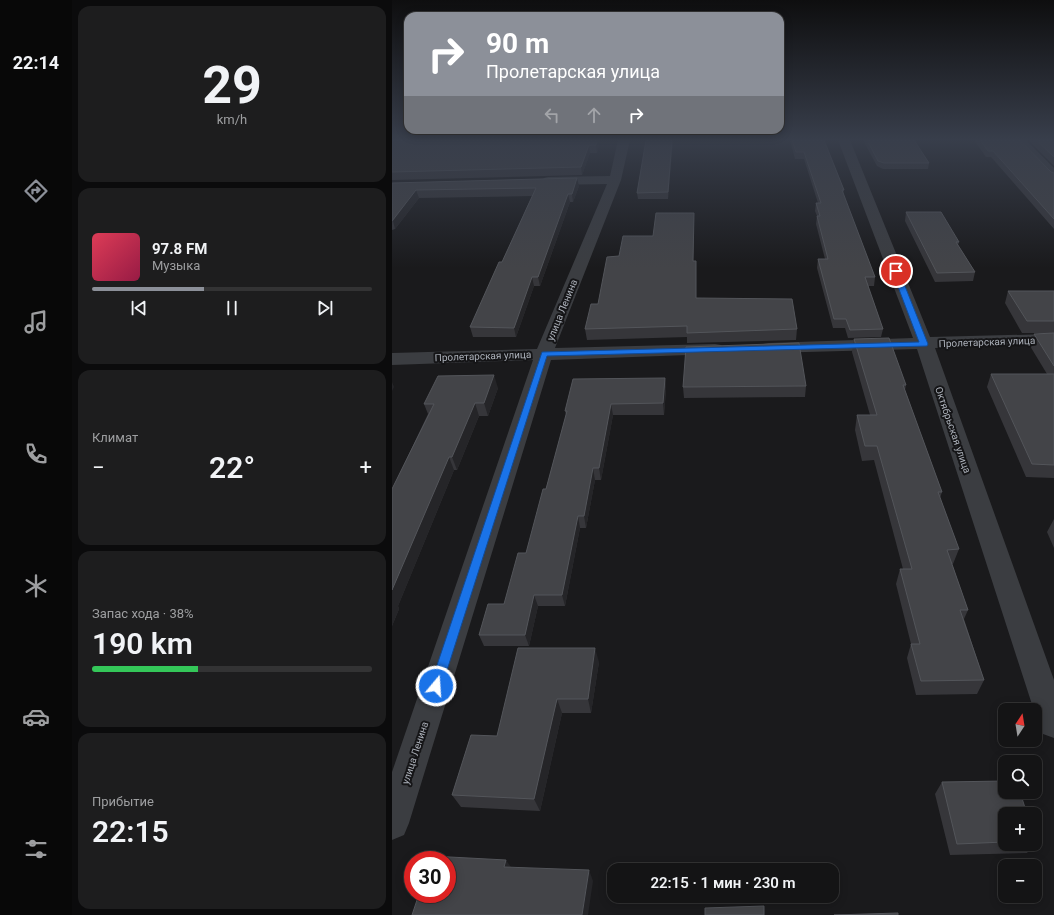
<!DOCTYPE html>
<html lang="ru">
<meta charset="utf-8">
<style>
:root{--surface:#141415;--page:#1d1d1e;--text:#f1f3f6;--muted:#9d9ea0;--line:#333334;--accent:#8c9099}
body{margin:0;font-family:Roboto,sans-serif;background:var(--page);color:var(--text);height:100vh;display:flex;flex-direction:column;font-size:15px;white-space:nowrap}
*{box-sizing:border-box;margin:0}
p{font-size:13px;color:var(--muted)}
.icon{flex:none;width:22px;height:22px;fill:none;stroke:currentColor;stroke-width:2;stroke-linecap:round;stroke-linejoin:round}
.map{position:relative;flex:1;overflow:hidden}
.details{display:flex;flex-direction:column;gap:6px;padding:6px;background:#0b0b0c;width:320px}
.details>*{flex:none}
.guide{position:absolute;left:12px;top:12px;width:380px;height:122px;border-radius:12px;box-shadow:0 2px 10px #0003,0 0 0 1px var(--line);background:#8c9099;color:#fff;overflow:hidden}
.needle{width:26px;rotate:12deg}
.tools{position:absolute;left:606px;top:703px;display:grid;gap:8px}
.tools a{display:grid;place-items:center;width:44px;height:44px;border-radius:8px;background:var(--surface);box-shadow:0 2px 10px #0003,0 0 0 1px var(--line);font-size:20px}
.speed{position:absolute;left:12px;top:851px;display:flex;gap:8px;font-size:20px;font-weight:700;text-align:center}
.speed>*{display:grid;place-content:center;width:52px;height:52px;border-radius:50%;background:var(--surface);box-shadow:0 2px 10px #0003,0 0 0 1px var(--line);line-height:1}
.speed .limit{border:6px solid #d22;background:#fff;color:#111}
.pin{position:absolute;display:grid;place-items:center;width:34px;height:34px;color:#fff;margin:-17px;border:2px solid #fff;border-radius:50%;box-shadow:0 1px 4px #0007}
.me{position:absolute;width:44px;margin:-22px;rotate:18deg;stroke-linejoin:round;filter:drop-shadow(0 0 3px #0008)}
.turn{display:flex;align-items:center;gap:14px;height:84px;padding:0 16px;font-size:18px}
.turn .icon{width:52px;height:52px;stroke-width:2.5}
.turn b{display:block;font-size:28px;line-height:34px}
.lanes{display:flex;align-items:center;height:38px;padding:0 16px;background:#0003;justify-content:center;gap:20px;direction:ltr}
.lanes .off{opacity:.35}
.big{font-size:30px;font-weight:600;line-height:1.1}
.details .widget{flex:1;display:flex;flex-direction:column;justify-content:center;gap:6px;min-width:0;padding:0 14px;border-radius:12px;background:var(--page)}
.details .dial{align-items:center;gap:0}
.dial b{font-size:52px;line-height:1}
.song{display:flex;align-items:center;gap:12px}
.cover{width:48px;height:48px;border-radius:6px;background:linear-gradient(135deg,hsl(350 70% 55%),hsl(340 70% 35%))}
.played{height:4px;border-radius:2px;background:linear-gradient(90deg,var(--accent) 40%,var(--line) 40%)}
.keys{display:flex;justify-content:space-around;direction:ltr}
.heat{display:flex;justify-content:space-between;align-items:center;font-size:22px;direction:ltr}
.charge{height:6px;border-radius:3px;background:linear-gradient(90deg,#34c759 38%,var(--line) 0)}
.trip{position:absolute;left:215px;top:863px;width:232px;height:40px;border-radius:12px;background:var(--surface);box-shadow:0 2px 10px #0003,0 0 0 1px var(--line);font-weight:600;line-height:40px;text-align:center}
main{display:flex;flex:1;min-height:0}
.dock{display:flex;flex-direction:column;width:72px;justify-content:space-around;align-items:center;background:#080808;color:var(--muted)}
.dock .icon{width:28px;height:28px}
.dock .current{color:var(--accent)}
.dock b{font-size:18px;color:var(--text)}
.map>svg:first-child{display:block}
</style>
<main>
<nav class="dock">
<b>22:14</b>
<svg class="icon current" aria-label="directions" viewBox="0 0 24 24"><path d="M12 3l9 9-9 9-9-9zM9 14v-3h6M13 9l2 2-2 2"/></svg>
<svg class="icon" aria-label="music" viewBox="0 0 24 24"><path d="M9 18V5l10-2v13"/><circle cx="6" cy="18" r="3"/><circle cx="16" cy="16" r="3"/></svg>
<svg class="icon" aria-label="phone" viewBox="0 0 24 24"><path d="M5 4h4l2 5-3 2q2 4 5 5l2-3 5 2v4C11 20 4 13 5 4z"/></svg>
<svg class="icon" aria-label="climate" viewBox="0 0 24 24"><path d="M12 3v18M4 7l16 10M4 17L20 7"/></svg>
<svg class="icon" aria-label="car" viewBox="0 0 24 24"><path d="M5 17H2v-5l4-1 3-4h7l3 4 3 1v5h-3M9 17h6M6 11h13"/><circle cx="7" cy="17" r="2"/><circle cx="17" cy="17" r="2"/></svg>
<svg class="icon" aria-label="filters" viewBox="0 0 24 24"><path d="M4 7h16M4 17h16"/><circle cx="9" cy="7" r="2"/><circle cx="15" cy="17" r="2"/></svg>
</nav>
<section class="details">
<div class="widget dial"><b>29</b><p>km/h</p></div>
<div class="widget">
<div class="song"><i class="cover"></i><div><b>97.8 FM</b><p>Музыка</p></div></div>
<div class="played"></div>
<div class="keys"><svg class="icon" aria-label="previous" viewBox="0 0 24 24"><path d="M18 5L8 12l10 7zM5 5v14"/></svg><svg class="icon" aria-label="pause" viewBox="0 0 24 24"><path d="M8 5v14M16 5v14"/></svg><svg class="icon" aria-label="next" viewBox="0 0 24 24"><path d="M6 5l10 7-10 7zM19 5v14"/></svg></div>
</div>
<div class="widget"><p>Климат</p>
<div class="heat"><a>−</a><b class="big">22°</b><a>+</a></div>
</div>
<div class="widget"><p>Запас хода · 38%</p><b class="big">190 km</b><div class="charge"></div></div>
<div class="widget"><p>Прибытие</p><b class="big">22:15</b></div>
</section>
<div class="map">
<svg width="662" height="915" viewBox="0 0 662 915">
<rect width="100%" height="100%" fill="#1a1a1c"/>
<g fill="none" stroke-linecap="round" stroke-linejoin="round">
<g fill="#3b3d41" fill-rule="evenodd">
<path d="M 226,140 L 238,140 L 229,180 L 163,348 L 323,344 L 329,345 L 332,349 L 329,353 L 323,354 L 159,360 L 17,823 L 12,835 L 0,840 L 0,772 L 141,360 L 0,365 L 0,353 L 145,349 L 215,184 L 156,185 L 152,184 L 150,181 L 152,178 L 156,177 L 218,176 Z"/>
<path d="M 446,140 L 458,140 L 538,337 L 662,334 L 662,344 L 543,348 L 662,680 L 662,738 L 651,734 L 646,723 L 525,349 L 377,353 L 371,352 L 368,348 L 371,344 L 377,343 L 521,338 Z"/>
<path d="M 622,140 L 634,140 L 662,168 L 662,179 L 658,178 Z"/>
</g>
</g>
<g fill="#36363a">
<path d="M 0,140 L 208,140 L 205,153 L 198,153 L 190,175 L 0,180 Z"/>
<path d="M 254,140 L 281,140 L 276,199 L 246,199 L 245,193 Z"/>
<path d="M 398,140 L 432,140 L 452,190 L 451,194 L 483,277 L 482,286 L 476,286 L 491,329 L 489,337 L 456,338 L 453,328 L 441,328 L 425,268 L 426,259 L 433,259 L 424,224 L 425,216 L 423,211 L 424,203 L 426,203 L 412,159 L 403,159 Z"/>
<path d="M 471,140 L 522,140 L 537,163 L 536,169 L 491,169 L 485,166 Z"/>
<path d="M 582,140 L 628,140 L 659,172 L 662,173 L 662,229 L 599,157 L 594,157 Z"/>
<path d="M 636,140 L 662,140 L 662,166 Z"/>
<path d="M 0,183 L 187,186 L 181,202 L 178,202 L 148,286 L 142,286 L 124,337 L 81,337 L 78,327 L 110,262 L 140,196 L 27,198 L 3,229 L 0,230 Z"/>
<path d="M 514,212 L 567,242 L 566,245 L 583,272 L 581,281 L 543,282 L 513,221 Z"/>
<path d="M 302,213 L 301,261 L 304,261 L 304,298 L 405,329 L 404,340 L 295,343 L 295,337 L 195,340 L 193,329 L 206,304 L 261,236 Z"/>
<path d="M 616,291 L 662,291 L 662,333 L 630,333 L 613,303 Z"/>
<path d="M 662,333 L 662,478 L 634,477 L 595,387 L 599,374 L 655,374 L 638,346 L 642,334 Z"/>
<path d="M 462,339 L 514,385 L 513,390 L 550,492 L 548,498 L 567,549 L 561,564 L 560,564 L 576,610 L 572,619 L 592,680 L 585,694 L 524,695 L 515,658 L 519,644 L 504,584 L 508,569 L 511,569 L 482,460 L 470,461 L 463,430 L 465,415 L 478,415 L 460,352 Z"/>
<path d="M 273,378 L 274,389 L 272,415 L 221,415 L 209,480 L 203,480 L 194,528 L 188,528 L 173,606 L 146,606 L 137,646 L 92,646 L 87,635 L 112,604 L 134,553 L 154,489 L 174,415 L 173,411 Z"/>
<path d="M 414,386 L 413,397 L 292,398 L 291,387 Z"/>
<path d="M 106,388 L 96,416 L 87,416 L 65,470 L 62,470 L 6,606 L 7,609 L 0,626 L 0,489 L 36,414 L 32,404 Z"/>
<path d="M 662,519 L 662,548 L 655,532 Z"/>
<path d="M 207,662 L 199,713 L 170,713 L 148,811 L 69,807 L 60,795 L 105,736 Z"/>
<path d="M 550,782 L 613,814 L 613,844 L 642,844 L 635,853 L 558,855 L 543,794 Z"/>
</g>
<g fill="#252528">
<path d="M 205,140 L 208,140 L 205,153 L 204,145 Z"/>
<path d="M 280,140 L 281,140 L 276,199 L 276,192 Z"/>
<path d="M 197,145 L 198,153 L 190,175 L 189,167 Z"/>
<path d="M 185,178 L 187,186 L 181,202 L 180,194 Z"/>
<path d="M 24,190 L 27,198 L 3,229 L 1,221 Z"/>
<path d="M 176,194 L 178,202 L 148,286 L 146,277 Z"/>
<path d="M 140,277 L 142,286 L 124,337 L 122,328 Z"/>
<path d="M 102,375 L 106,388 L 96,416 L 92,403 Z"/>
<path d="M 273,378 L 274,389 L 272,415 L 271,403 Z"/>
<path d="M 0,382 L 2,387 L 0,391 Z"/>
<path d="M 83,403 L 87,416 L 65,470 L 60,457 Z"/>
<path d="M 219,404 L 221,415 L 209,480 L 207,468 Z"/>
<path d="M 57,457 L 62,470 L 6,606 L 7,609 L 0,626 L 0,590 Z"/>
<path d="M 201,468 L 203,480 L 194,528 L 192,516 Z"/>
<path d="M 186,516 L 188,528 L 173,606 L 170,595 Z"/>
<path d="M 142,595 L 146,606 L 137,646 L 133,635 Z"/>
<path d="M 203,648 L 207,662 L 199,713 L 196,699 Z"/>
<path d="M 165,699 L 170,713 L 148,811 L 142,799 Z"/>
<path d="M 114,860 L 121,870 L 112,867 Z"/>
<path d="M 197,870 L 201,881 L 196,915 L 190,915 Z"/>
</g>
<g fill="#434448" stroke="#53555a">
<path d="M 0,140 L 205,140 L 204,145 L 197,145 L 189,167 L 0,172 Z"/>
<path d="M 254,140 L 280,140 L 276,192 L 245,193 Z"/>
<path d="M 400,140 L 432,140 L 452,190 L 450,190 L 483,277 L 473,277 L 491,329 L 458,330 L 454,319 L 442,319 L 426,259 L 436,259 L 425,216 L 428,216 L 424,203 L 429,203 L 412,152 L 404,152 Z"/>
<path d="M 475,140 L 522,140 L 537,163 L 492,163 L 486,161 Z"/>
<path d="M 588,140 L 628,140 L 659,172 L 662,173 L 662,219 L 601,151 L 596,151 Z"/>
<path d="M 644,140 L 662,140 L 662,157 Z"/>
<path d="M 185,178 L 180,194 L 176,194 L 146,277 L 140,277 L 122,328 L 78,327 L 107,262 L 110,262 L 144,188 L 24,190 L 0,221 L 0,183 Z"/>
<path d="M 514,212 L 549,212 L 567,242 L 564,242 L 583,272 L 545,273 Z"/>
<path d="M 264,213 L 302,213 L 301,261 L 304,261 L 304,298 L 400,299 L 405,329 L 295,333 L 295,326 L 193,329 L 199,304 L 206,304 L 215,257 L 227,256 L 231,236 L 261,236 Z"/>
<path d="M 616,291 L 662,291 L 662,321 L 635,321 Z"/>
<path d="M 662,333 L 662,366 L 642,334 Z"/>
<path d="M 497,338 L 514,385 L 511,385 L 550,492 L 546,492 L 567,549 L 555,550 L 576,610 L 568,610 L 592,680 L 529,681 L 519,644 L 528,644 L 508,569 L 520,569 L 485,446 L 473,446 L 465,415 L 485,415 L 462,339 Z"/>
<path d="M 407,343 L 414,386 L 291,387 L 294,347 Z"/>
<path d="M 599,374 L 662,374 L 662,465 L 640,464 Z"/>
<path d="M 102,375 L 92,403 L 83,403 L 60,457 L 57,457 L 0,590 L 0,489 L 42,404 L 32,404 L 46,376 Z"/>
<path d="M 273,378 L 271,403 L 219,404 L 207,468 L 201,468 L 192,516 L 186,516 L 170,595 L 142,595 L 133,635 L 87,635 L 96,604 L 112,604 L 126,553 L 134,553 L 151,489 L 154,489 L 175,411 L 173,411 L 181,379 Z"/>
<path d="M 126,648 L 203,648 L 196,699 L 165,699 L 142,799 L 60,795 L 79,735 L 105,736 Z"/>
<path d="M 613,781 L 613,792 L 628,792 L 635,814 L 613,814 L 613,842 L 565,844 L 550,782 Z"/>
<path d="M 39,856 L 114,860 L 112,867 L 197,870 L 190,915 L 20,915 L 27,894 L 55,894 L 55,860 L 38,860 Z"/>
<path d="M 372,906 L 372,915 L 313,915 L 313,908 Z"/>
<path d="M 506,913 L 506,915 L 442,915 Z"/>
</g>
<linearGradient id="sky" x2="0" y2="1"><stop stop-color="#0e0e0f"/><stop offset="0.52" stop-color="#383e4b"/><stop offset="1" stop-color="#383e4b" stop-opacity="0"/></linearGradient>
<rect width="662" height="268" fill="url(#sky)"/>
<path fill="#1a73e8" stroke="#114b97" d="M 501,270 L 507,271 L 536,344 L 535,346 L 155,356 L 50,686 L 49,691 L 44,692 L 40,691 L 38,686 L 150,352 L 527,342 L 500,271 Z"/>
<g text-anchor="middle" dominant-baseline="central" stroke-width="4" stroke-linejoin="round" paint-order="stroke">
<g font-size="10" fill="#adb2bb" stroke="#151517">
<text transform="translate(170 310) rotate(-68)">улица Ленина</text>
<text transform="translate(595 342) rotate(-2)">Пролетарская улица</text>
<text transform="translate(91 356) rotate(-2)">Пролетарская улица</text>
<text transform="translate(561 430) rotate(71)">Октябрьская улица</text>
<text transform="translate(23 753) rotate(-72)">улица Ленина</text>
</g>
</g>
</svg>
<div class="tools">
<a><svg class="needle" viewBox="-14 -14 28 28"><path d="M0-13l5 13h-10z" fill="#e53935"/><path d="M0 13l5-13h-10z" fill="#9d9ea0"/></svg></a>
<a><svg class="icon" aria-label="search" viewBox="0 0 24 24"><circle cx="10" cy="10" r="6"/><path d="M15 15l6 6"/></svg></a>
<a>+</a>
<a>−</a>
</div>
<div class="speed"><div class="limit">30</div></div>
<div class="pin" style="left:504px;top:271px;background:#d93025"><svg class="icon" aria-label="arrive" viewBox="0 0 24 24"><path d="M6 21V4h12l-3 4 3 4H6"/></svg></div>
<svg class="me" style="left:44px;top:686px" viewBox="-20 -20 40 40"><circle r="17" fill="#1a73e8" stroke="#fff" stroke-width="3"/><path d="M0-11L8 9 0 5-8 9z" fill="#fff"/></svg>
<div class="trip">22:15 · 1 мин · 230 m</div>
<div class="guide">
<div class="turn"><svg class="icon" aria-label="right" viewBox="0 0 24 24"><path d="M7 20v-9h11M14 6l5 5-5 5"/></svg><div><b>90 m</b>Пролетарская улица</div></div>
<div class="lanes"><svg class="icon off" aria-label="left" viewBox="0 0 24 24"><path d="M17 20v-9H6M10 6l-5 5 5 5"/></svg><svg class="icon off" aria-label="ahead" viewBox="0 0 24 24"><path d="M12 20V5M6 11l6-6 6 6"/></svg><svg class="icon" aria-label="right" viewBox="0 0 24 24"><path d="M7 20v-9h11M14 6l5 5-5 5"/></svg></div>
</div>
</div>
</main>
